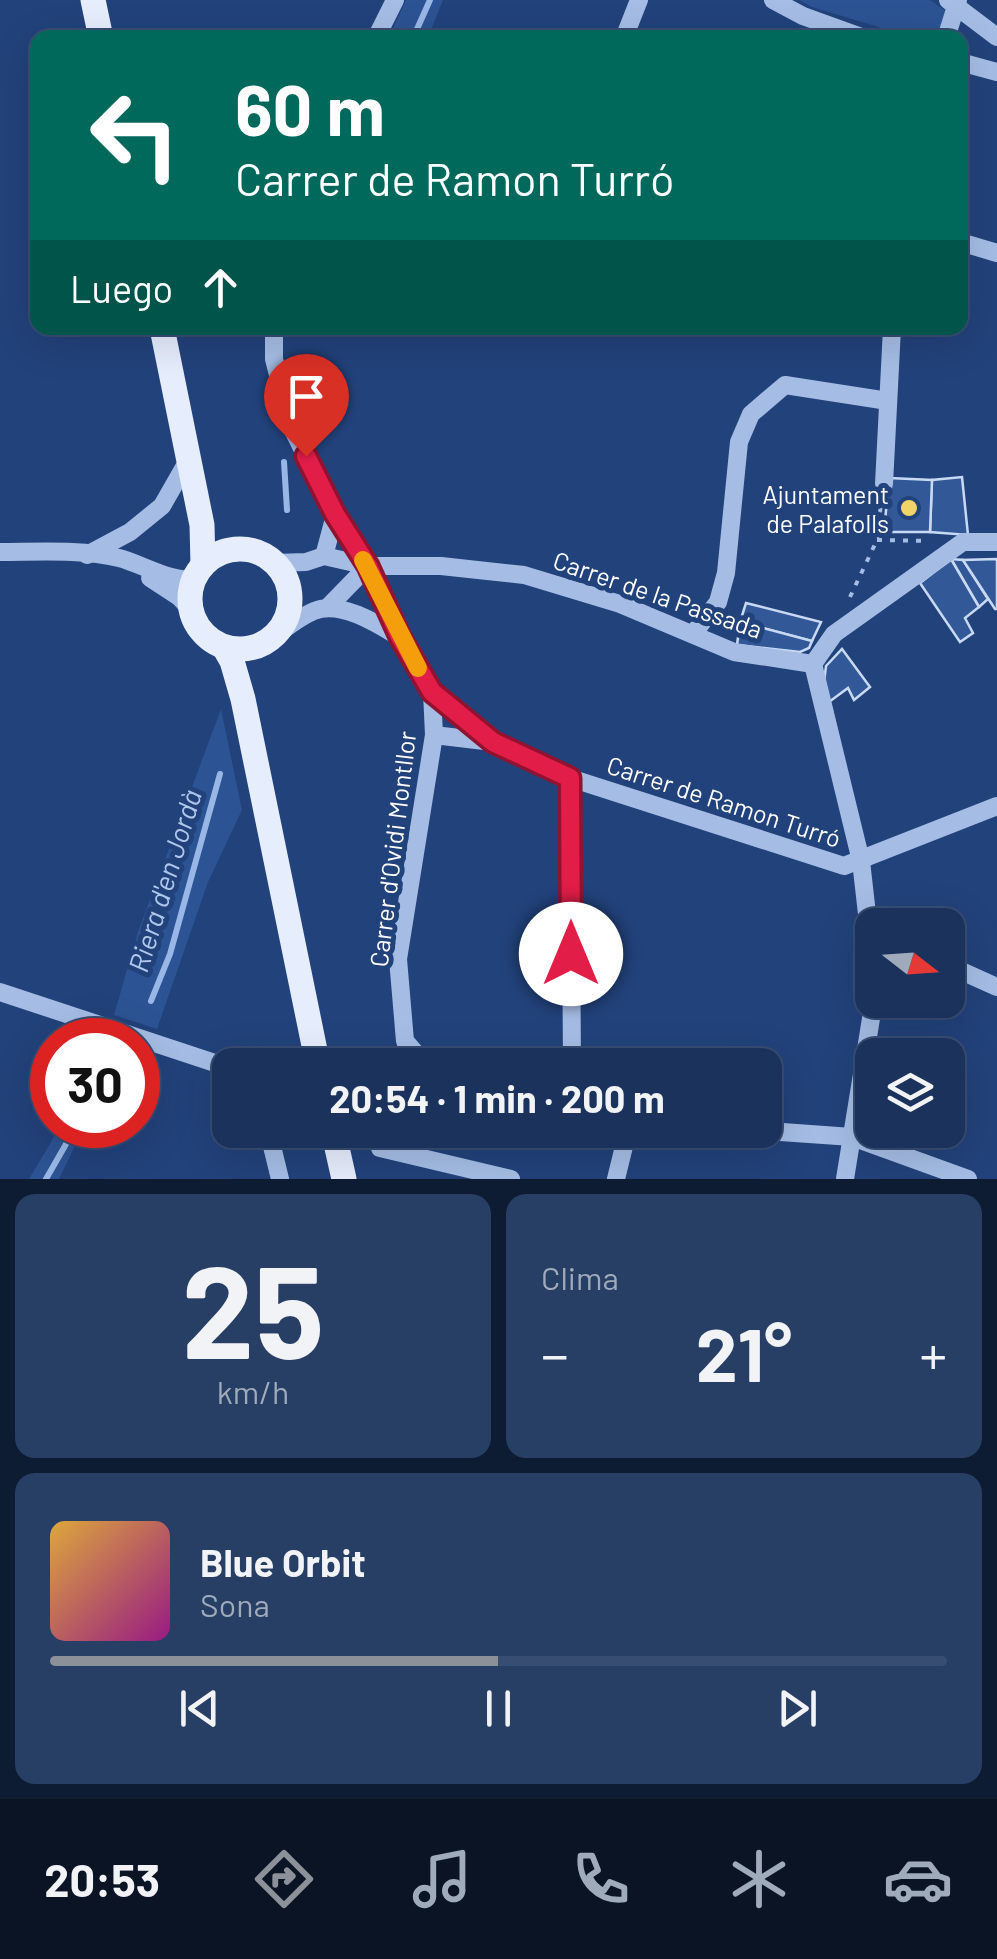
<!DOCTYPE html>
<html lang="es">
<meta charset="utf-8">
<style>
:root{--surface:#1a325c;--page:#273e65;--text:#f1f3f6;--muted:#9faabb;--line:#384d72;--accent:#8c9099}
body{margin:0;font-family:Barlow,sans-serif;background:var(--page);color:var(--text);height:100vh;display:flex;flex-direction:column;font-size:38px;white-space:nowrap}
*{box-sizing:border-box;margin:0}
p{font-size:32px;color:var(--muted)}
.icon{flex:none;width:55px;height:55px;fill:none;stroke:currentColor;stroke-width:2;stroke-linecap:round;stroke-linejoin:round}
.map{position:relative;height:1179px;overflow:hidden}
.details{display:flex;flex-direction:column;gap:15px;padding:15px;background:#0e1c33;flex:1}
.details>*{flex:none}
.guide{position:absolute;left:30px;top:30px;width:938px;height:305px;border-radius:20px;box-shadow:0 10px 40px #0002,0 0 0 2px var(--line);background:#00695c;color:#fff;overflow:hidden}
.needle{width:65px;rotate:107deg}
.controls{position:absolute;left:855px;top:908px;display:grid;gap:20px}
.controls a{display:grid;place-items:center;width:110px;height:110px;border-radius:20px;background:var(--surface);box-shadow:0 10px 40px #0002,0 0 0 2px var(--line);font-size:50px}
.speed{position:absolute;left:30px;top:1018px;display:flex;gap:20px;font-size:50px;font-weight:700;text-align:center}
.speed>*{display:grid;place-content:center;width:130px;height:130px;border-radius:50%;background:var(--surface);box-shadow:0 10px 40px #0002,0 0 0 2px var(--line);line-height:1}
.speed .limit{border:15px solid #d22;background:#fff;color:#111}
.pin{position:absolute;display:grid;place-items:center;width:85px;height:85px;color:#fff;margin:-102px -42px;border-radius:50% 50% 50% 0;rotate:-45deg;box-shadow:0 0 10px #0007}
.pin .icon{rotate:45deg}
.me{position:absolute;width:110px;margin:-55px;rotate:0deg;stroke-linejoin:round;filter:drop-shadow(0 0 8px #0008)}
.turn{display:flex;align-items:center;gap:35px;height:210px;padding:0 40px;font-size:45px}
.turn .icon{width:130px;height:130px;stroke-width:2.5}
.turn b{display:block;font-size:70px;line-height:85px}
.then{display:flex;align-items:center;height:95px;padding:0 40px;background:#0003;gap:20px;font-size:38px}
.big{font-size:75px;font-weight:700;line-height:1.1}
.details .card{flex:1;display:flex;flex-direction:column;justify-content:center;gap:15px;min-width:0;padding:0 35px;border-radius:20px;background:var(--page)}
.details .dial{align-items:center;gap:0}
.dial b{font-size:130px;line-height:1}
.song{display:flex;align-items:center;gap:30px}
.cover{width:120px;height:120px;border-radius:15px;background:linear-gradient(135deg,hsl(40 70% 55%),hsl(310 70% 35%))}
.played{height:10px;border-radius:5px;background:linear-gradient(90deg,var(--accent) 50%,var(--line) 50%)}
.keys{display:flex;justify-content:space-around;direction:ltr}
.heat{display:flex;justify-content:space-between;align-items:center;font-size:55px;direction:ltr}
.details .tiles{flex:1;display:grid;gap:15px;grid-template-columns:1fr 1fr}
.card:last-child{grid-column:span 2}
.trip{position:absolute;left:212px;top:1048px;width:570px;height:100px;border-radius:20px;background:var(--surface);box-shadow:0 10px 40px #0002,0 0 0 2px var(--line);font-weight:700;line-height:100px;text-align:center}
.tabs{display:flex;height:160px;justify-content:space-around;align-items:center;background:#0a1425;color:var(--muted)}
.tabs .icon{width:70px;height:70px}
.tabs .selected{color:var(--accent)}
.tabs b{font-size:45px;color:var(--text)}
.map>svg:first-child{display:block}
</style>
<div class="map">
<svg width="997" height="1179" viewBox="0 0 997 1179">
<rect width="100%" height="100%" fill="#22427b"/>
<g fill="#2c5393">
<path d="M 406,0 L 443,0 L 428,37 L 389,37 Z"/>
<path d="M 799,0 L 930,0 L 946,11 L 937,37 L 912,37 L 812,7 Z"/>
<path d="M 221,709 L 242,810 L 208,882 L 157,1029 L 114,1015 L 138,932 Z"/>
<path d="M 61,1125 L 85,1125 L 59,1179 L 29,1179 Z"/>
</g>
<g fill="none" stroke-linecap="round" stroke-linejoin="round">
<g stroke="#99b7e6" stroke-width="6">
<path d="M 413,38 L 430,0"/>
<path d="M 284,462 L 287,510"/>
<path d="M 151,1001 L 170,954 L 220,774"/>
<path d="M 46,1179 L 77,1125"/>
</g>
</g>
<g fill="#325898" stroke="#c8d9f4" stroke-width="2.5">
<path d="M 962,477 L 968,535 L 930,532 L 932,480 Z"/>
<path d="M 889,478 L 932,480 L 930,532 L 884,532 Z"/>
<path d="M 951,559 L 963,560 L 988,599 L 979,607 Z"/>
<path d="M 951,559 L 979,607 L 965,618 L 973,633 L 960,642 L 920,583 Z"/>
<path d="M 997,559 L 997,609 L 995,609 L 963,560 Z"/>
<path d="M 746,603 L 821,622 L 812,641 L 740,622 Z"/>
<path d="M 740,622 L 812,641 L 809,648 L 800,652 L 737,645 Z"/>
<path d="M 842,649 L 870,687 L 854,700 L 848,688 L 829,702 L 824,682 L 826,666 Z"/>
</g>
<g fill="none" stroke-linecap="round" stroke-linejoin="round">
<g stroke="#a5bde5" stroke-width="4" stroke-dasharray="5 8" stroke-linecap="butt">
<path d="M 877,540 L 928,541"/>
<path d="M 850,597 L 877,540 L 881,503"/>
</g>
<g stroke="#a5bde5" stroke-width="18">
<path d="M 773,0 L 803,16 L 864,38"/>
<path d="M 948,0 L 997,37"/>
<path d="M 376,38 L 395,0"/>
<path d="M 624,38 L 639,0"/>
<path d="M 946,38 L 958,0"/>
<path d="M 960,62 L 997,72"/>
<path d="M 960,242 L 997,253"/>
<path d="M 274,328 L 274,359 L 291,426 L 335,515 L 368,566 L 399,637 L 432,692 L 493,742 L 570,778 L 844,866 L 997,806"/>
<path d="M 884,484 L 892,328"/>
<path d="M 0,552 C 38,552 82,549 119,558 C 140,563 176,585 194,578"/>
<path d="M 87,555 L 130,532 L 162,506 L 190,457"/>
<path d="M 324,556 L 335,515"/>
<path d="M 275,563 L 306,562 L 324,556 L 368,566 L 441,566 L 524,575 L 620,604 L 734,652 L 813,664"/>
<path d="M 150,578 L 179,597 L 191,610"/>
<path d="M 327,608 L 368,566"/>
<path d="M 693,634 L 718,602 L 726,573 L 739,442 L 751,414 L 785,385 L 888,401"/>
<path d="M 272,638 C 285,629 299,617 314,611 C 340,600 378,624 399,637"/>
<path d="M 813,664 L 861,861 L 872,958"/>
<path d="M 813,664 L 834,634 L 963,542 L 997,542"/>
<path d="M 434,735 L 493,742"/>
<path d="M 570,778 L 572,1065"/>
<path d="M 948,965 L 997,987"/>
<path d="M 0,992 L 230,1068"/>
<path d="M 317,1061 L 354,1065"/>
<path d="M 426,1065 L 405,1041 L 398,959 L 434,735 L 432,692"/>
<path d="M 268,1130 L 280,1179"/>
<path d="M 375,1130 L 380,1148 L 511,1179"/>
<path d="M 753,1130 L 852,1137 L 968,1179"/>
<path d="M 616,1179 L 628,1130"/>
<path d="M 845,1179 L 874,1000"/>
</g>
<g stroke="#e6edfd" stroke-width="25">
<path d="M 93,0 L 101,38"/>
<path d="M 162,328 L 202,525 L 203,565"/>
<circle cx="240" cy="599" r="50"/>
<path d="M 224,647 L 232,661 L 243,699 L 318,1065"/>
<path d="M 333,1130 L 344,1179"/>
</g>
</g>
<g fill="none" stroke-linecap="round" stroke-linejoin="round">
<g stroke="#92132f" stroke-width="25">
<path id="route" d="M 306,456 L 335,514 L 368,566 L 400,637 L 432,692 L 493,742 L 570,778 L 571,954"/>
</g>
<use href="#route" stroke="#e11d48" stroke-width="18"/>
<path stroke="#f59e0b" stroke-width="18" d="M 363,560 L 418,668"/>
</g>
<circle fill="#f1d468" stroke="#22427b" stroke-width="4" cx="909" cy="508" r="10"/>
<g text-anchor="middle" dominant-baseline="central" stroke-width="10" stroke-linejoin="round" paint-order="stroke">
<g font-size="25" fill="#fff" stroke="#22427b" text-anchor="end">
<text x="889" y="494">Ajuntament<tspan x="889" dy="29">de Palafolls</tspan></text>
</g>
<g font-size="25" fill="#fff" stroke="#22427b">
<text transform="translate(658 594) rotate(19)">Carrer de la Passada</text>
<text transform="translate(724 801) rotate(18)">Carrer de Ramon Turró</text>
<text transform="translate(392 849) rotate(-83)">Carrer d'Ovidi Montllor</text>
</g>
<g font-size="28" font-style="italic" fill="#b0c7ed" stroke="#22427b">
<text transform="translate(164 881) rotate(-73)">Riera d'en Jordà</text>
</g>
</g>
</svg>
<div class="controls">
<a><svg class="needle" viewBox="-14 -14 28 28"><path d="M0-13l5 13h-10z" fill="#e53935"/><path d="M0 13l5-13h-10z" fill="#9faabb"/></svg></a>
<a><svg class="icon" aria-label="layers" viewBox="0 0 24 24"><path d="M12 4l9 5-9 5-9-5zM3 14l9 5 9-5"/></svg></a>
</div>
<div class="speed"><div class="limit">30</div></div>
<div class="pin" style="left:306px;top:456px;background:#d93025"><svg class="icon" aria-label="arrive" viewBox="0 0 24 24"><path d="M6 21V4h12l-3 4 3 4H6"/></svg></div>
<svg class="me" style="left:571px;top:954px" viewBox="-20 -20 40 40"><circle r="19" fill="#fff"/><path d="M0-13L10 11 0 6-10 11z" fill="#e11d48"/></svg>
<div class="trip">20:54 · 1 min · 200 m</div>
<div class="guide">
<div class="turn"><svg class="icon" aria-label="left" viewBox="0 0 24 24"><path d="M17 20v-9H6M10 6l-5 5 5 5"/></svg><div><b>60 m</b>Carrer de Ramon Turró</div></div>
<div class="then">Luego<svg class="icon" aria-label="ahead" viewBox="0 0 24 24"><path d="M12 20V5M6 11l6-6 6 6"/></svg></div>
</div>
</div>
<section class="details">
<div class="tiles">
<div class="card dial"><b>25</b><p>km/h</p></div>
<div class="card"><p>Clima</p>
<div class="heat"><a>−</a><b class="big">21°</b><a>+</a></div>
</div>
<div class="card">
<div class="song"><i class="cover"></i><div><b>Blue Orbit</b><p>Sona</p></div></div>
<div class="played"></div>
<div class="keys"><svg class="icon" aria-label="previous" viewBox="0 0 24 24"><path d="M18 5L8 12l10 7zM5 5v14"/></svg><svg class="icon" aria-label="pause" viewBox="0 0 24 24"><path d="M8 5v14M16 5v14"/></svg><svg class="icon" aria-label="next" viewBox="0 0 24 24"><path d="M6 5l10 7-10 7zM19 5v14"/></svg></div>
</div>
</div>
</section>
<nav class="tabs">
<b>20:53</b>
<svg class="icon selected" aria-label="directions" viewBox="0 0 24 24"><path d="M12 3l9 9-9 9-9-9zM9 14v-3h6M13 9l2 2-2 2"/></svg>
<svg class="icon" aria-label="music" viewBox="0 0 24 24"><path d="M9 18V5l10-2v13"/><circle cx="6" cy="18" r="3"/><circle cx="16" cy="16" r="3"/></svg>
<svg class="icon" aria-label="phone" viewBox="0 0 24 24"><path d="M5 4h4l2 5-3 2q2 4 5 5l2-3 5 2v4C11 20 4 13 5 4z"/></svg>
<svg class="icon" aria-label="climate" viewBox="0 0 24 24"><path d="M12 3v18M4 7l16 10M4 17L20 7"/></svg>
<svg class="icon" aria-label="car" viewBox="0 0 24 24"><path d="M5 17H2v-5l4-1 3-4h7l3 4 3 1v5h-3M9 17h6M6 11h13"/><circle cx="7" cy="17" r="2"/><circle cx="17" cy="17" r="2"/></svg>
</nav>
